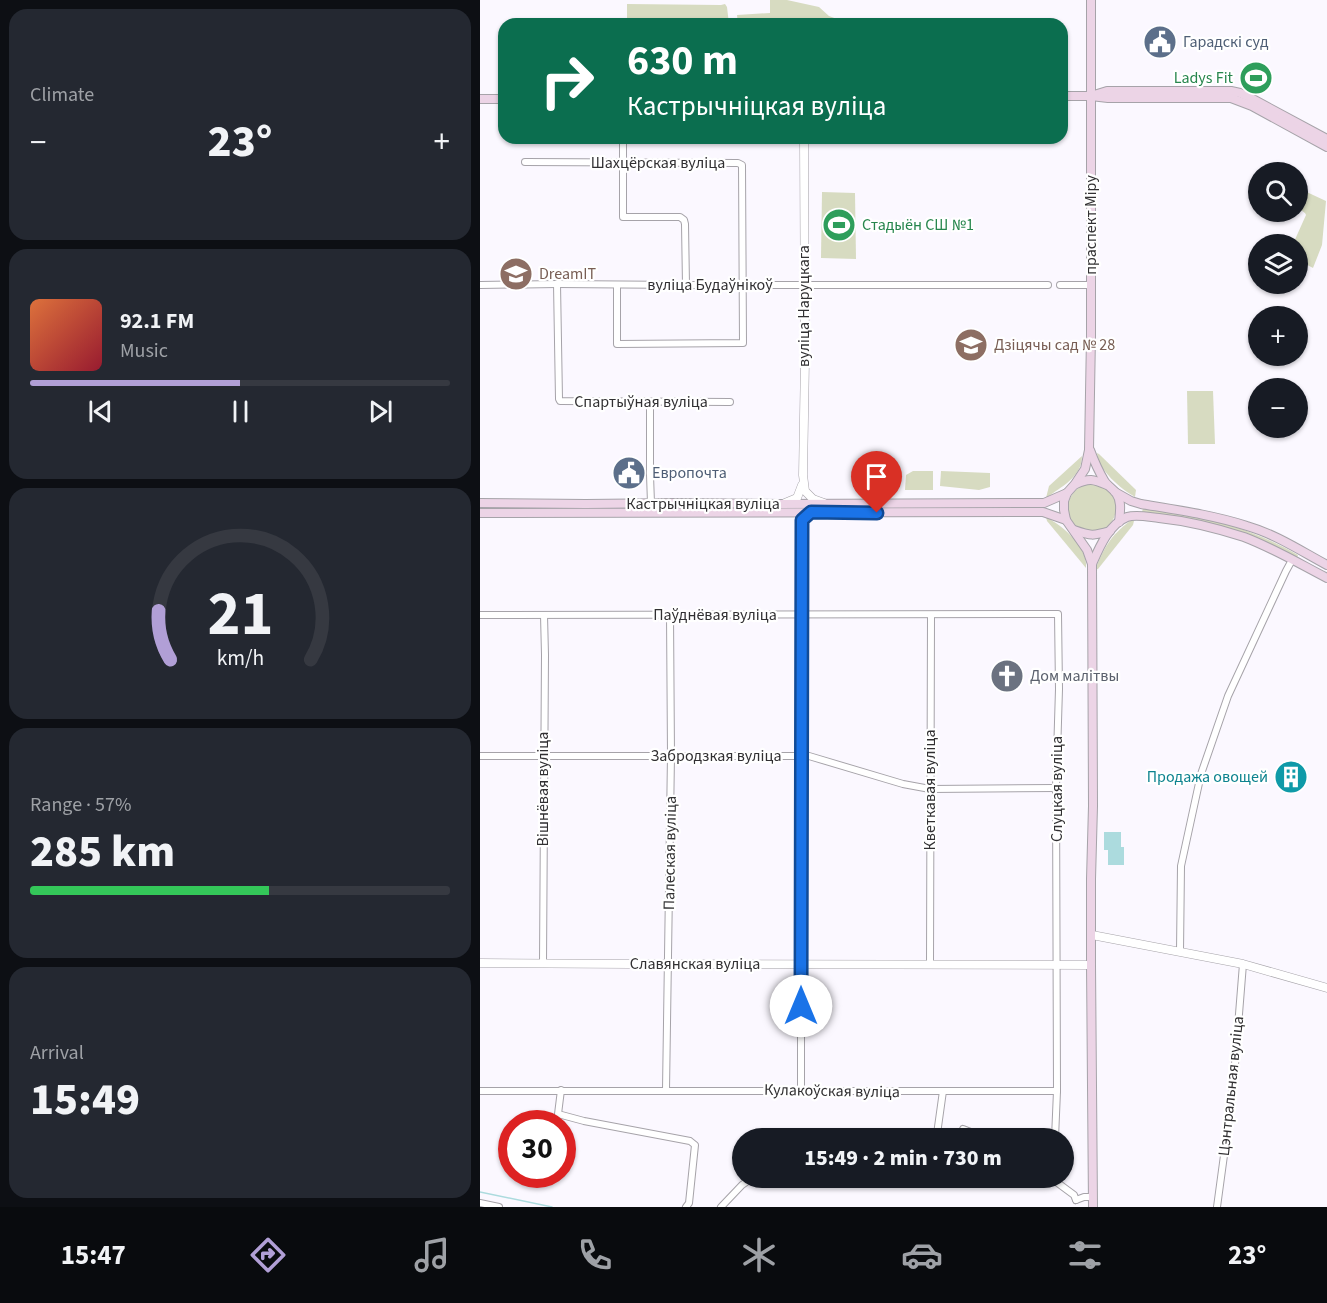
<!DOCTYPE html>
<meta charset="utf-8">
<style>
:root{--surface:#171b24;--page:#242831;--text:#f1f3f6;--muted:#9ea1a6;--line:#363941;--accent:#b19fd6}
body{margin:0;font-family:"Source Sans 3",sans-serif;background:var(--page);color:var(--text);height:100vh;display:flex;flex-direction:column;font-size:22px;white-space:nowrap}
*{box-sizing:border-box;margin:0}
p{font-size:20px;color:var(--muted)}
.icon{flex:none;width:33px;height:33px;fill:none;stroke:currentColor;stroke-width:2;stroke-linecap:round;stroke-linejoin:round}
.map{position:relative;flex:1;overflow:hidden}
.sheet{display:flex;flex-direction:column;gap:9px;padding:9px;background:#0d0f14;width:480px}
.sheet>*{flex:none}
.hud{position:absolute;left:18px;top:18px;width:570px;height:126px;border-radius:18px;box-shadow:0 2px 4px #0004;background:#0b6e4f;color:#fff;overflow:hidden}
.controls{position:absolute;left:768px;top:162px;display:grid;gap:12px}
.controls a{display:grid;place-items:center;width:60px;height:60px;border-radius:50%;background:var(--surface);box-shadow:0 2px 4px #0004;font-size:30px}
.speed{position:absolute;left:18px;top:1110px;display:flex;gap:12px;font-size:30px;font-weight:700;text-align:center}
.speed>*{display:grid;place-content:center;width:78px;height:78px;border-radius:50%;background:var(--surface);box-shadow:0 2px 4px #0004;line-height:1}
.speed .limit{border:9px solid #d22;background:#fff;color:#111}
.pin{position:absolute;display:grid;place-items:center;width:51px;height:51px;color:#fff;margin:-62px -26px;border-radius:50% 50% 50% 0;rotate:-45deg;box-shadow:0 0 6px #0007}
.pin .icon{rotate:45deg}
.me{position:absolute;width:66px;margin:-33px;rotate:0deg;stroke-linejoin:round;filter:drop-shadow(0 0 4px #0008)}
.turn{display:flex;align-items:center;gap:21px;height:126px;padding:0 30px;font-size:27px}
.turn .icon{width:78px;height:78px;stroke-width:2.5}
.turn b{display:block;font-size:42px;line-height:51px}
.big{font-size:45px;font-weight:800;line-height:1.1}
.sheet .tile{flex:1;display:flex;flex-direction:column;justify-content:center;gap:9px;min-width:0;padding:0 21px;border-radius:18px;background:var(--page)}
.sheet .dial{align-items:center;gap:0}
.dial svg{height:156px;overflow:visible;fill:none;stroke:var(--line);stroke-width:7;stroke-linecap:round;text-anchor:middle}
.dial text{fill:var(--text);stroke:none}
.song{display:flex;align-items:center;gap:18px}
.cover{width:72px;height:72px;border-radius:9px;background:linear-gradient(135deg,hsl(20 70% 55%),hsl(350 70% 35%))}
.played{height:6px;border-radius:3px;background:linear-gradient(90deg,var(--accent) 50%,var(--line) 50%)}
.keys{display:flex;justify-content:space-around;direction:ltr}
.heat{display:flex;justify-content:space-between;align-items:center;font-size:33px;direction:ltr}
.charge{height:9px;border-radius:4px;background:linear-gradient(90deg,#34c759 57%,var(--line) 0)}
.trip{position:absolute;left:252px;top:1128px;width:342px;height:60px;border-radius:30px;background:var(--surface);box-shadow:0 2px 4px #0004;font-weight:800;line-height:60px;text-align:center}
.tabs{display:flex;height:96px;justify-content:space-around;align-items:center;background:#090b0e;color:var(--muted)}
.tabs .icon{width:42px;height:42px}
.tabs .active{color:var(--accent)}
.tabs b{font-size:27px;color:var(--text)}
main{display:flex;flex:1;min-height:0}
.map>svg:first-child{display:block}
</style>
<main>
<section class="sheet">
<div class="tile"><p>Climate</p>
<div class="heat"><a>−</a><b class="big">23°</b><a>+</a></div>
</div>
<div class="tile">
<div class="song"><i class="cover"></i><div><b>92.1 FM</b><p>Music</p></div></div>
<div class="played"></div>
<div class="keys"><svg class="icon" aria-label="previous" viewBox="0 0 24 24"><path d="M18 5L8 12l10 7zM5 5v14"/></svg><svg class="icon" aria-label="pause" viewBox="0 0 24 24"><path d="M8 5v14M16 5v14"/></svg><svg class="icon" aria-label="next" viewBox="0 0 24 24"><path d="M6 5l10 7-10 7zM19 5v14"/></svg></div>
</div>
<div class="tile dial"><svg viewBox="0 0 100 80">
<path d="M14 69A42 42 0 1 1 86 69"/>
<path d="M14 69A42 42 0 0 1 8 44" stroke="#b19fd6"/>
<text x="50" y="56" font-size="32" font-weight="700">21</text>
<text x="50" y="72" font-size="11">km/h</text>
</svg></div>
<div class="tile"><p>Range · 57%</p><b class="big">285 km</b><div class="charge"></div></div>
<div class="tile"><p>Arrival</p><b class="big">15:49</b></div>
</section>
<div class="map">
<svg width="847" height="1207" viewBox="0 0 847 1207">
<rect width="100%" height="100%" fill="#fbf8ff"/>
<g fill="#d7dbc1">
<path d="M 290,0 L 307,0 L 339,7 L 349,16 L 357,19 L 408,19 L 404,24 L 258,24 L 257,15 L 290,13 Z"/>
<path d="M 147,4 L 241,5 L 245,4 L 247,7 L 249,24 L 147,24 Z"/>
<path d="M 818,188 L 846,201 L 842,245 L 833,268 L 818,260 L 818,244 L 813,244 L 826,215 L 825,213 L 818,208 Z"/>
<path d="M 342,192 L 375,193 L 376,259 L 341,258 Z"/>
<path d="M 733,391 L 735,444 L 708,444 L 707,391 Z"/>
<path d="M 617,453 L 619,454 L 656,490 L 655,497 C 641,489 618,470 617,453 Z"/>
<path d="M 602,456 C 602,477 581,487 566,498 L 569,486 Z"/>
<path d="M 433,471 L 453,471 L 453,490 L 425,490 L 426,475 Z"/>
<path d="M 461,471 L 510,473 L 510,487 L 499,490 L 460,486 Z"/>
<circle cx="612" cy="508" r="24"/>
<path d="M 663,508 C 680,511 697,513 714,516 C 750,523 787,537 818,555 L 817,558 L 707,518 L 662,512 Z"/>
<path d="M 566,517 C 583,526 608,547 606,568 L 567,521 Z"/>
<path d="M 650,521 L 654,521 L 653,525 L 618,569 L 615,570 C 624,548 630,536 650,521 Z"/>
</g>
<path fill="#acdbde" d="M 624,832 L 641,832 L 641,847 L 644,847 L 644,865 L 628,865 L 628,850 L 624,850 Z"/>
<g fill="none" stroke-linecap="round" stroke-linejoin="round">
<path stroke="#acdbde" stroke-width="1.5" d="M 0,1192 L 72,1207"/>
<g stroke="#a6a3a9" stroke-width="8">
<g id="minor">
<path d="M 143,138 L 143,217 L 200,217 L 204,220 L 205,224 L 206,285"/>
<path d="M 45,162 L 258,163 L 262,165 L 263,343 L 137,344 L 137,285"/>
<path d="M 77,284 L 79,399 L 80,401 L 250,402"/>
<path d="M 0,285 L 77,284 L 206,285 L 568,285"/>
<path d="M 580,285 L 610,285"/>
<path d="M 170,402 L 170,475 L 171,503"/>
<path d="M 0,615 L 578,614 L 579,689 L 576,788 L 577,1091 L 575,1138"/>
<path d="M 0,756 L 329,756 L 423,784 L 450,789 L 576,788"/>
<path d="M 700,951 L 701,866 L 721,774 L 748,696 L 806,571 L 812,560"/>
<path d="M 63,963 L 65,655 L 64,615"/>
<path d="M 321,964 L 321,1090"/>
<path d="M 450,964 L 451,615"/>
<path d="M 81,1090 L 78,1114 L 104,1121 L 210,1141 L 215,1145 L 209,1203 L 206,1207"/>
<path d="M 186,1090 L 191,755 L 190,615"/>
<path d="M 0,1091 L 577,1091"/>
<path d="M 483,1129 L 506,1138"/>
<path d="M 333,1138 L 348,1136 L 424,1138"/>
<path d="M 452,1138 L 457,1134 L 463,1091"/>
<path d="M 571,1178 L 594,1195 L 596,1200"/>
<path d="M 596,1200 L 604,1197 L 613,1197"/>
<path d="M 0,1203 L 19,1207"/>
<path d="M 241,1207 L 262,1185 L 272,1178"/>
<path d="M 737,1207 L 753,1089 L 763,964"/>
</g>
</g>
<g stroke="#a6a3a9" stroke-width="9">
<g id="tertiary">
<path d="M 324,138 L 325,359 L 323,475 L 325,491 L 333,499 L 344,503"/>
<path d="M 305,503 L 317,498 L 322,485"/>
<path d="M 612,935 L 763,964 L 847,988"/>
<path d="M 0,963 L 151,964 L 611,965"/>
<path d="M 321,964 L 322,526 L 322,520 L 331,512"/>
</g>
</g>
<g stroke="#a6a3a9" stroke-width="10">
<g id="secondary">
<path d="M 611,0 L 611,336 L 609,450 L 605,469 L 595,484 L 587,493 L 584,501 L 584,510 L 586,520 L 607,550 L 612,564"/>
<path d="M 614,95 L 627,91 L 751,91 L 760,93 L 769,97 L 847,139"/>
<path d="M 582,96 L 611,96 L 628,98 L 751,98 L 772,106 L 847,147"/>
<path d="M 0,99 L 24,99"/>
<path d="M 610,450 C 614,461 619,472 625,482 C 628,486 633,489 636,493 C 642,501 640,512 639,522"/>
<path d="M 596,484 C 609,478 613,479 627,485"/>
<path d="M 635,492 L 651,501 L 661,504 C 697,510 733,515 767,526 C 795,534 821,551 847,565"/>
<path d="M 0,503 L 106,504 L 195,503 L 299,504 L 564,503 L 587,493"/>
<path d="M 0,513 L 563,512 L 586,520"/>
<path d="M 594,530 C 611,536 613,536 630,531"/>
<path d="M 613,1207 L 611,965 L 611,879 L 613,806 L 612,564 C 619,548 629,524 647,517 C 656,514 669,517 679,518 C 708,521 736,528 764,537 C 793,548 820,564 847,578"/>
</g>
</g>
<use href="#minor" stroke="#fff" stroke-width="6"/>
<use href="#tertiary" stroke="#fff" stroke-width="8"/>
<use href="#secondary" stroke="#ecd4e6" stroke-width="8"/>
</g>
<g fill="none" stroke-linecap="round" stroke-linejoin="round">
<g stroke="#114b97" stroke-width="15">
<path id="route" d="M 321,1006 L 322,520 L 331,512 L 397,513"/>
</g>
<use href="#route" stroke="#1a73e8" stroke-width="10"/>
</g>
<defs>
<g id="civic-disc" transform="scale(1.725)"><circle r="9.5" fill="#5c6f8a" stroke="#fff"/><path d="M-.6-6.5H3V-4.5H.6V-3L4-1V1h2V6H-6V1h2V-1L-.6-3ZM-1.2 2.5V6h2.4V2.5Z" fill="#fff"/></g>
<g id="stadium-disc" transform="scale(1.725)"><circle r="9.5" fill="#2e9e5b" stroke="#fff"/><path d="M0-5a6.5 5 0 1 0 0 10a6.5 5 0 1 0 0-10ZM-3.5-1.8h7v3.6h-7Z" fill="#fff"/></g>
<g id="school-disc" transform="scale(1.725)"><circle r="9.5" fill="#8d6e63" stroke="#fff"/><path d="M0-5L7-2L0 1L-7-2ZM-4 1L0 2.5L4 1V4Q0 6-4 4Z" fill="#fff"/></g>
<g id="church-disc" transform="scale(1.725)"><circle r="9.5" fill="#6b7280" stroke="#fff"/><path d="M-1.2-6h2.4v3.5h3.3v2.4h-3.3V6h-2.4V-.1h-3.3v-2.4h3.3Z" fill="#fff"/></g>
<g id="building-disc" transform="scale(1.725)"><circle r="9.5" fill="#0f9aa8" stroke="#fff"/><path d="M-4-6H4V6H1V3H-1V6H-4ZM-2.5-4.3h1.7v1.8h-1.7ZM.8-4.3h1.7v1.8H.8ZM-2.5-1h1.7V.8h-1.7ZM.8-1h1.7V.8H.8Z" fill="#fff"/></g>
</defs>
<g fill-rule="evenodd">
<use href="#civic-disc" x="680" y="42"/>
<use href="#stadium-disc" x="776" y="78"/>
<use href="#stadium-disc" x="359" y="225"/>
<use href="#school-disc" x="36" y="274"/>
<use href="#school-disc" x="491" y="345"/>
<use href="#civic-disc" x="149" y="473"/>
<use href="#church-disc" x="527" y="676"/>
<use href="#building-disc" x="811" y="777"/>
</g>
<g text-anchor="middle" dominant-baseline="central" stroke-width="4.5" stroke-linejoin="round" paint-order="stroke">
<g font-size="16" fill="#4e5e75" stroke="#fff" text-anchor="start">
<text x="703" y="42">Гарадскі суд</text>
<text x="172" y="473">Европочта</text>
</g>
<g font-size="16" fill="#27864d" stroke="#fff" text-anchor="end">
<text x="753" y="78">Ladys Fit</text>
<text x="382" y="225" text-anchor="start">Стадыён СШ №1</text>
</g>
<g font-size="16" fill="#313032" stroke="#fff">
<text x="178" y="163">Шахцёрская вуліца</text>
<text transform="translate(611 225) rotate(-90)">праспект Міру</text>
<text x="230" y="285">вуліца Будаўнікоў</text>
<text transform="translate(324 306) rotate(-90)">вуліца Наруцкага</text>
<text x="161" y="402">Спартыўная вуліца</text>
<text x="223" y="504">Кастрычніцкая вуліца</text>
<text x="235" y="615">Паўднёвая вуліца</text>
<text x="236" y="756">Забродзкая вуліца</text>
<text transform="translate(63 789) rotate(-90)">Вішнёвая вуліца</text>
<text transform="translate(577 789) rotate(-90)">Слуцкая вуліца</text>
<text transform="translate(450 790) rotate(-90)">Кветкавая вуліца</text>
<text transform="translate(190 853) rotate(-89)">Палеская вуліца</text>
<text x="215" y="964">Славянская вуліца</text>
<text transform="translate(751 1086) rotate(-84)">Цэнтральная вуліца</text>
<text transform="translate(352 1091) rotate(1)">Кулакоўская вуліца</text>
</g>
<g font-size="16" fill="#785e54" stroke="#fff" text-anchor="start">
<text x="59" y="274">DreamIT</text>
<text x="514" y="345">Дзіцячы сад № 28</text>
</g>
<g font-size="16" fill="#5b616d" stroke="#fff" text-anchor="start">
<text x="550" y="676">Дом малітвы</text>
</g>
<g font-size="16" fill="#0d838f" stroke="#fff" text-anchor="end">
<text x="788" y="777">Продажа овощей</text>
</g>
</g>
</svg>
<div class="controls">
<a><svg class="icon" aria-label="search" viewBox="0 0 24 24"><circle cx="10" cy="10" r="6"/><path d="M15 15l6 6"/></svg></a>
<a><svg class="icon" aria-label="layers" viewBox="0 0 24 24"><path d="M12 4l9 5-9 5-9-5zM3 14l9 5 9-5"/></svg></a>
<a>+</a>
<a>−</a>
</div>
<div class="speed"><div class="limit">30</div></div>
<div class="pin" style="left:397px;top:513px;background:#d93025"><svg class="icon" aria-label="arrive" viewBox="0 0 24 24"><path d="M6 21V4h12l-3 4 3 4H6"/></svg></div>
<svg class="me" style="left:321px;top:1006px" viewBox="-20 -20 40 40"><circle r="19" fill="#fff"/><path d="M0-13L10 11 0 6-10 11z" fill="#1a73e8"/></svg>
<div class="trip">15:49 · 2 min · 730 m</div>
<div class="hud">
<div class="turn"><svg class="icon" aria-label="right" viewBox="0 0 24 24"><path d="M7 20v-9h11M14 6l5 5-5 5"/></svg><div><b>630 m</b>Кастрычніцкая вуліца</div></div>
</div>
</div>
</main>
<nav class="tabs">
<b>15:47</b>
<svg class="icon active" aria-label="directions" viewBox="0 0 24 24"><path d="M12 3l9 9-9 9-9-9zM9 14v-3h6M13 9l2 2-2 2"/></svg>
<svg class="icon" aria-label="music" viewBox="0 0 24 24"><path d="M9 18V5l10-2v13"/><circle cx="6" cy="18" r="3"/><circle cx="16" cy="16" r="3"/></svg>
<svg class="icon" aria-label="phone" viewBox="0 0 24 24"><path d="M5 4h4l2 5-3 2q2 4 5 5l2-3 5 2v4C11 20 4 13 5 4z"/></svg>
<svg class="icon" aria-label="climate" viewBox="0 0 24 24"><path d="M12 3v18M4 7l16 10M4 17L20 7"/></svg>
<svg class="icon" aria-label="car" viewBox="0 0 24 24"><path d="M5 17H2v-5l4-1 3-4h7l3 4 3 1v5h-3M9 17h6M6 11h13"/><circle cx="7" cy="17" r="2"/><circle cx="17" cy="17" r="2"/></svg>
<svg class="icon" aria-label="filters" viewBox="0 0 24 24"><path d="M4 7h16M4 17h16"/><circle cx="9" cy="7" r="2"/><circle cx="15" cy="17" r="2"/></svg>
<b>23°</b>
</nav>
